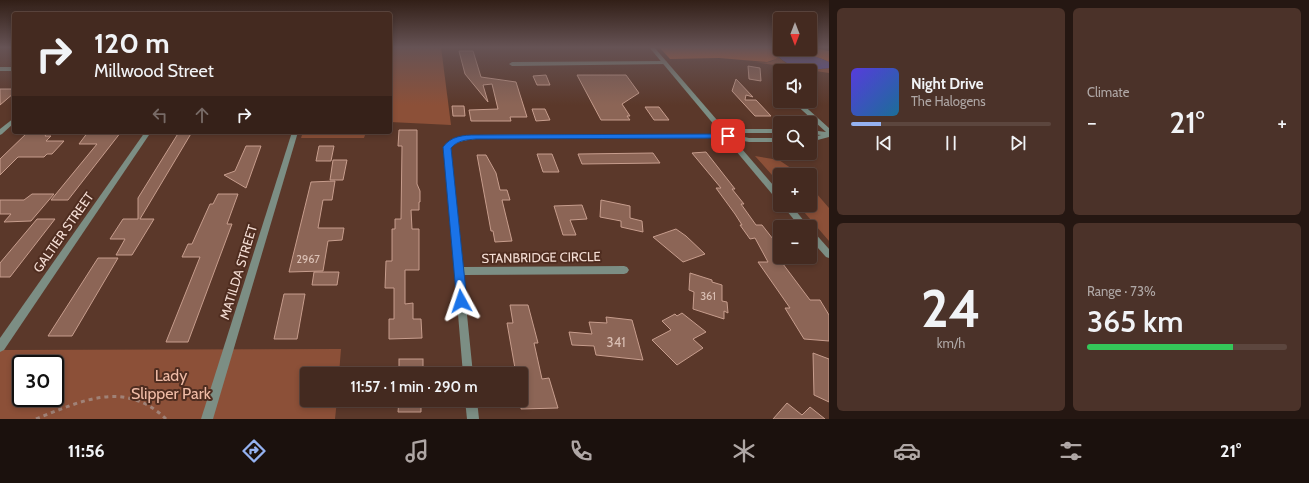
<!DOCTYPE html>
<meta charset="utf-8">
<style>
:root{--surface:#442a20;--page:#4b3229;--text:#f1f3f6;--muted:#afa7a5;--line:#5c463e;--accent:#95b2f1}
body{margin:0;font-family:Cabin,sans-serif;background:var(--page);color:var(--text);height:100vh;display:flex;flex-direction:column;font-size:15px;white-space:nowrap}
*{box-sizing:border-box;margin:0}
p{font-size:13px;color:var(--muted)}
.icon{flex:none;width:22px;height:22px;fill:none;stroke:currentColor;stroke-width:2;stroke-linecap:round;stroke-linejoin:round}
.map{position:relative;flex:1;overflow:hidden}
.sheet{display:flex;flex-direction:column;gap:8px;padding:8px;background:#251712;width:480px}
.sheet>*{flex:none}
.guide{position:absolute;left:12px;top:12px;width:380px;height:122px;border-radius:4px;box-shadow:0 2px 6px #0003,0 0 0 1px var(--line);background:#442a20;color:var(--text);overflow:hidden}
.needle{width:26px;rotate:180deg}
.buttons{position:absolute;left:773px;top:12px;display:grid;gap:8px}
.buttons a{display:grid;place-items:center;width:44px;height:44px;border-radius:4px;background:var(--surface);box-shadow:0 2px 6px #0003,0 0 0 1px var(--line);font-size:20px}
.speed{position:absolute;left:12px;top:355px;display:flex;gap:8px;font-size:20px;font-weight:700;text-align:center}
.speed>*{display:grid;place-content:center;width:52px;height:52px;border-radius:50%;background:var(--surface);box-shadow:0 2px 6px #0003,0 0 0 1px var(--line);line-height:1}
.speed .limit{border:2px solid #111;border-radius:6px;background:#fff;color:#111}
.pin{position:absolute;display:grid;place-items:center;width:34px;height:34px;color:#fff;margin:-17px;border-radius:8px;box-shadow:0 2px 6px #0006}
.me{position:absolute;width:44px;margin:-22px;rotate:355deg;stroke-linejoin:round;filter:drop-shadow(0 0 3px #0008)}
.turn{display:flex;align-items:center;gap:14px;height:84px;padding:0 16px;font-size:18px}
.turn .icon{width:52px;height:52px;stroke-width:2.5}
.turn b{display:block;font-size:28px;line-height:34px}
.lanes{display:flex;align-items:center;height:38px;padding:0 16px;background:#0003;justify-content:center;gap:20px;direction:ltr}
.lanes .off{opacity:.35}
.big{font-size:30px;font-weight:600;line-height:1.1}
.sheet .tile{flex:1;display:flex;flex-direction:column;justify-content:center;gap:6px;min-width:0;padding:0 14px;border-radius:6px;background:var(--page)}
.sheet .dial{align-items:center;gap:0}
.dial b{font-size:52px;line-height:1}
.song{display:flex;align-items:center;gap:12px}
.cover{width:48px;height:48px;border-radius:6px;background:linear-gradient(135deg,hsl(250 70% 55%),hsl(200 70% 35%))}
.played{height:4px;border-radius:2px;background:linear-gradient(90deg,var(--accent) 15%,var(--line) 15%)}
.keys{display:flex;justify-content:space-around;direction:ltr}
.heat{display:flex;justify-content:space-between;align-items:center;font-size:22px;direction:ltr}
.charge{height:6px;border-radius:3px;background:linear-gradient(90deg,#34c759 73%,var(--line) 0)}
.sheet .tiles{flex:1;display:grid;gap:8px;grid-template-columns:repeat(2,1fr)}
.trip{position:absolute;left:300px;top:367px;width:228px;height:40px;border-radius:4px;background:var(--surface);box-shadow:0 2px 6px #0003,0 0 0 1px var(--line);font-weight:600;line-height:40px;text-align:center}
.menu{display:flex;height:64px;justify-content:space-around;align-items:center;background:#1b110d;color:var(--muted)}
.menu .icon{width:28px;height:28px}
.menu .current{color:var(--accent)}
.menu b{font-size:18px;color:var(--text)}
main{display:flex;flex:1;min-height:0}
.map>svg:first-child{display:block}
</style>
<main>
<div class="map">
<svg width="829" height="419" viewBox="0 0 829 419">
<rect width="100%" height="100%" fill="#5b382a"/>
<g fill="#8c5038" fill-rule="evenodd">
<path d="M 390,47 L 441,47 L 451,125 L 390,122 Z"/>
<path d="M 778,56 C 787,69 815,71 829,68 L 829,73 L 740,60 C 750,61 772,67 778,56 Z"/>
<path d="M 303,132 L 366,132 L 364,138 L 301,138 Z"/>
<path d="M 755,156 L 779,160 L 801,175 L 780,175 L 780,184 Z"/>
<path d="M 810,186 L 829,208 L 829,241 L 798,205 L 810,205 Z"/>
<path d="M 341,349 L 339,374 L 307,374 L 307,400 L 337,400 L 335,419 L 0,419 L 0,350 ZM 21,364 L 55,364 L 55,398 L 21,398 Z"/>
</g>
<path fill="#bf5e35" d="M 659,47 L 780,47 L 780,49 L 810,49 L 810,47 L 829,51 L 829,62 C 814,55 797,51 780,54 L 776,59 L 767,62 L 719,58 L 670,59 Z"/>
<path fill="#5753ab" d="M 787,53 C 802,52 816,56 829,62 L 829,68 C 814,71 789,68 779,57 L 780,54 Z"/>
<g fill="#8c6556" stroke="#c79d8d">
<path d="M 459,51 L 473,51 L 481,77 L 516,82 L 527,117 L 510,117 L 511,121 L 471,121 L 469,110 L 498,109 L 492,84 L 483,85 L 488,102 L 465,74 Z"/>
<path d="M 748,66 L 760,68 L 761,81 L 749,79 Z"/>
<path d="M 546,75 L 550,85 L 537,85 L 533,76 Z"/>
<path d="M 577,75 L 626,75 L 639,93 L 622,104 L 630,116 L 627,116 L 630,120 L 601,120 Z"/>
<path d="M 736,79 L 753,97 L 746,95 L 745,100 L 756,100 L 771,116 L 755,116 L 732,91 Z"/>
<path d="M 0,89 L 14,89 L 14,93 L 0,105 Z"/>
<path d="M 452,106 L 464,106 L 465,116 L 453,116 Z"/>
<path d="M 645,107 L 659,107 L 669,120 L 654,120 Z"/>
<path d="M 532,109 L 545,109 L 550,120 L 536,121 Z"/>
<path d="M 399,130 L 417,130 L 417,184 L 420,191 L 420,202 L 419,202 L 419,210 L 411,210 L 412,229 L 419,229 L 419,270 L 405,270 L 405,304 L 413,303 L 413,319 L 421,319 L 422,338 L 389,339 L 389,319 L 394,319 L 394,288 L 385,288 L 386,261 L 392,261 L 392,229 L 395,229 L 395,219 L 401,219 L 402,146 L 398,146 Z"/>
<path d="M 28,132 L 48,132 L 45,136 L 51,136 L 46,141 L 64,141 L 52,154 L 47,154 L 44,157 L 18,157 L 0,175 L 0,159 Z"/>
<path d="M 88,132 L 121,132 L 68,200 L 51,200 L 97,144 L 79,144 Z"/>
<path d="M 179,132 L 192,132 L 140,219 L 154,219 L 132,255 L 116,255 L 125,239 L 110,239 L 123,219 L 138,219 L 138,198 Z"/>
<path d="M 246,146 L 261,146 L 246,188 L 224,175 L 235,171 Z"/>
<path d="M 319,146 L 334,146 L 331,161 L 316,161 Z"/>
<path d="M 706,152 L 735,189 L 732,189 L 744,204 L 741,204 L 756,225 L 762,225 L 780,248 L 780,260 L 810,300 L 820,300 L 829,315 L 829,341 L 804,339 L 785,308 L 790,308 L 758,262 L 768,262 L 755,238 L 750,239 L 740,225 L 742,225 L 735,214 L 716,188 L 721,188 L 692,153 Z"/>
<path d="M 653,153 L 660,163 L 582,164 L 578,154 Z"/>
<path d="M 537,154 L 552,154 L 559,172 L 543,172 Z"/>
<path d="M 477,155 L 486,155 L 496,173 L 500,190 L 507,190 L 510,200 L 502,200 L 512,241 L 495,242 L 493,231 L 491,231 Z"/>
<path d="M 333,160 L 347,160 L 343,180 L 330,180 Z"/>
<path d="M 335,181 L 332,200 L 323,200 L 318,228 L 344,228 L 342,240 L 328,241 L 323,271 L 289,272 L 311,182 Z"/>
<path d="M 32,194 L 54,194 L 31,221 L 4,222 L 11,214 L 0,214 L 0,200 L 24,200 Z"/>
<path d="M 218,194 L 238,194 L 227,224 L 232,224 L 188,342 L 166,342 L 200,257 L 182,257 L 188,244 L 192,244 L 210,204 L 213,204 Z"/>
<path d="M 601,200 L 630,206 L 630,218 L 642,221 L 643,232 L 621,227 L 621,221 L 600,217 Z"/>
<path d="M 582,205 L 587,219 L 570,220 L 576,235 L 563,235 L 554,206 Z"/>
<path d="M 37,219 L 55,219 L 10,277 L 0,277 L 0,263 Z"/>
<path d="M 676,229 L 686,236 L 705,254 L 683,262 L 653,237 Z"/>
<path d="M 98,258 L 118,258 L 72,336 L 48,336 Z"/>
<path d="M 314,272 L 339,272 L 337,285 L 312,285 Z"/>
<path d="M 690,273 L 712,280 L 712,282 L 722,285 L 722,301 L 727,302 L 728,313 L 724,311 L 724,319 L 693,309 L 694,292 L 689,290 Z"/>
<path d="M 284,294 L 305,294 L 297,339 L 274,339 Z"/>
<path d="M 510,305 L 528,305 L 538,343 L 534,343 L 542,379 L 549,378 L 558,408 L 521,409 L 521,374 L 516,374 L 507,323 L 513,323 Z"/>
<path d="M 682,313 L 706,332 L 693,339 L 703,348 L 677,365 L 652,340 L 671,330 L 662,321 L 675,314 L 677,316 Z"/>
<path d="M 606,317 L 632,320 L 643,360 L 596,355 L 594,346 L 572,345 L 569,332 L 592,334 L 589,322 L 607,323 Z"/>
<path d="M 813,353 L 829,359 L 829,402 L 814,395 Z"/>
<rect x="399" y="359" width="24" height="15"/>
<path d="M 399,400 L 421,400 L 421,412 L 398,412 Z"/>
<path d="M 787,403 L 802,415 L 810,407 L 825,419 L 773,419 Z"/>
</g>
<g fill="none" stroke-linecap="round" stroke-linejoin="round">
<path stroke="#a08277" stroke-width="3" stroke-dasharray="4 4" stroke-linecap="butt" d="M 36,419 C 81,401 125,379 166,419"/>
<g fill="#7c8e84" fill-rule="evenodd">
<path d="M 665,61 L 667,62 L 667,64 L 512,66 L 509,64 L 512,62 Z"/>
<rect x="0" y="67" width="14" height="4"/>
<path d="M 792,101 L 799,101 L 829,128 L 829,137 L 810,142 L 810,138 L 821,135 L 810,134 L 810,130 L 826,132 Z"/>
<path d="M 14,118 L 14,123 L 2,134 L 0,135 L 0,129 Z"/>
<path d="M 742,129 L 780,129 L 780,133 L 743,133 L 736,135 L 749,138 L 780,138 L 780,142 L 749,142 L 728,138 L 476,139 C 466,140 458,141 450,148 L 463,267 L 624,266 L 627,267 L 629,270 L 627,273 L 624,274 L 463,275 L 473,374 L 463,374 L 444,147 L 445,146 L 458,138 L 476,135 L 727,134 Z"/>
<path d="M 145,132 L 151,132 L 4,350 L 0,352 L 0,338 Z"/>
<path d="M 292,132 L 298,132 L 213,419 L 201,419 Z"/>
<path d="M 465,400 L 477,400 L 479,419 L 467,419 Z"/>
</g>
<g fill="#7c8e84" fill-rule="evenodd">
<path d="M 649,47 L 654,47 L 780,193 L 780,201 L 777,200 Z"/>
<path d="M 782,205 L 791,205 L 809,227 L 800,227 Z"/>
<path d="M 810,230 L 813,231 L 829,249 L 829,258 L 826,257 L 810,239 Z"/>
</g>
</g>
<linearGradient id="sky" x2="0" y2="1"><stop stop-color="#321f17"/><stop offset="0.45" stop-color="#665355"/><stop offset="1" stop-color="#665355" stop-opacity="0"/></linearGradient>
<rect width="829" height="105" fill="url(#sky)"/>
<path fill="#1a73e8" stroke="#114b97" d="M 728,134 L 731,136 L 730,138 L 476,139 C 466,140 458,140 451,148 L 467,301 L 465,304 L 457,304 L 443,147 C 451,136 463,135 476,135 Z"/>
<g text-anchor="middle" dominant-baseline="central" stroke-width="4" stroke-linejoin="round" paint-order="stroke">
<g font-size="11" fill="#dbc0b5">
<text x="308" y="259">2967</text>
<text x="708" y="296">361</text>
</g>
<g font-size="13" fill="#f5ded5" stroke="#4f2d20">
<text transform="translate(63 232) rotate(-55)">GALTIER STREET</text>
<text transform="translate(541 257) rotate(-1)">STANBRIDGE CIRCLE</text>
<text transform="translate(238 272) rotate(-73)">MATILDA STREET</text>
</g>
<g font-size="13" fill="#dbc0b5">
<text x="616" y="342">341</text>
</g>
<g font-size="16" fill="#efbba6" stroke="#4f2d20">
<text x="171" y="375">Lady<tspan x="171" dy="18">Slipper Park</tspan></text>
</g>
</g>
</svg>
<div class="buttons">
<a><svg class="needle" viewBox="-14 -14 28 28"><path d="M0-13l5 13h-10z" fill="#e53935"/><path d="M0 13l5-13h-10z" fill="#afa7a5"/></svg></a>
<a><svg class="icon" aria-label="sound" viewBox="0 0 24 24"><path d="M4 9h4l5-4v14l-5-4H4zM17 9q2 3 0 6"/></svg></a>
<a><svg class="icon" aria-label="search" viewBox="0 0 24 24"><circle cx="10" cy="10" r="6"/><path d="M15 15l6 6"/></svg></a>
<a>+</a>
<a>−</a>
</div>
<div class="speed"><div class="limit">30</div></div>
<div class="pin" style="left:728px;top:136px;background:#d93025"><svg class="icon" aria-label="arrive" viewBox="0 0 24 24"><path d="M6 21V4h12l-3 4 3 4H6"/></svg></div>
<svg class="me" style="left:461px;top:301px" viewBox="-20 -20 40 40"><path d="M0-17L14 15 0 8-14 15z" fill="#1a73e8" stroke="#fff" stroke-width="4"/></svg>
<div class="trip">11:57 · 1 min · 290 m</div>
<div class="guide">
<div class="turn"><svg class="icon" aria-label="right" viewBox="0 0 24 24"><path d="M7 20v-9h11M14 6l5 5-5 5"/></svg><div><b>120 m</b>Millwood Street</div></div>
<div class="lanes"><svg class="icon off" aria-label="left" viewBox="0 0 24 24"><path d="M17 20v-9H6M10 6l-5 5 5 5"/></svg><svg class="icon off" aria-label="ahead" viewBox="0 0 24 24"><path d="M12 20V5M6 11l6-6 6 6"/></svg><svg class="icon" aria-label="right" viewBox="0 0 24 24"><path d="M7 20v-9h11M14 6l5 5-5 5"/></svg></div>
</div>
</div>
<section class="sheet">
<div class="tiles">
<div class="tile">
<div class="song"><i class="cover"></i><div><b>Night Drive</b><p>The Halogens</p></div></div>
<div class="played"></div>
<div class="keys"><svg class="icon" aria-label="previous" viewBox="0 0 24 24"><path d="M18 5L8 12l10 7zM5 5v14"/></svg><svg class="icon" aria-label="pause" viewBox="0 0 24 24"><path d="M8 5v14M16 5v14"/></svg><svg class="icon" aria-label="next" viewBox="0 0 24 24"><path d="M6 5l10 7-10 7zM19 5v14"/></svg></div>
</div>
<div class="tile"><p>Climate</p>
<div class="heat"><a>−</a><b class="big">21°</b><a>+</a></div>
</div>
<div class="tile dial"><b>24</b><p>km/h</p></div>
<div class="tile"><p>Range · 73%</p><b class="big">365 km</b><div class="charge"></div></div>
</div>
</section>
</main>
<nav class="menu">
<b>11:56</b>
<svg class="icon current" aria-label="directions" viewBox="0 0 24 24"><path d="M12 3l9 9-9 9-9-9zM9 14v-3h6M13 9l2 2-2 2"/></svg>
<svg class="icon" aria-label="music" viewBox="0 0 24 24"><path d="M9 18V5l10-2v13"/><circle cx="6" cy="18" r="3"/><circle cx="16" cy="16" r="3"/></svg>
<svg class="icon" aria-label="phone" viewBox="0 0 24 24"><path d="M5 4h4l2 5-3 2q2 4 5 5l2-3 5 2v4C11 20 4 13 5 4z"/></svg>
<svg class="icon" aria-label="climate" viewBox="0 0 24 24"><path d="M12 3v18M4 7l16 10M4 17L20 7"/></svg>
<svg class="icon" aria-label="car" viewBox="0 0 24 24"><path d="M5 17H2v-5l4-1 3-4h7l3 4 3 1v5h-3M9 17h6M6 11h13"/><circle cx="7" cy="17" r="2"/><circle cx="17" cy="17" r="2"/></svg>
<svg class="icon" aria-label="filters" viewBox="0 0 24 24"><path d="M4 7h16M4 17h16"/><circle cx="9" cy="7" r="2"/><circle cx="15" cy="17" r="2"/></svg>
<b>21°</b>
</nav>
